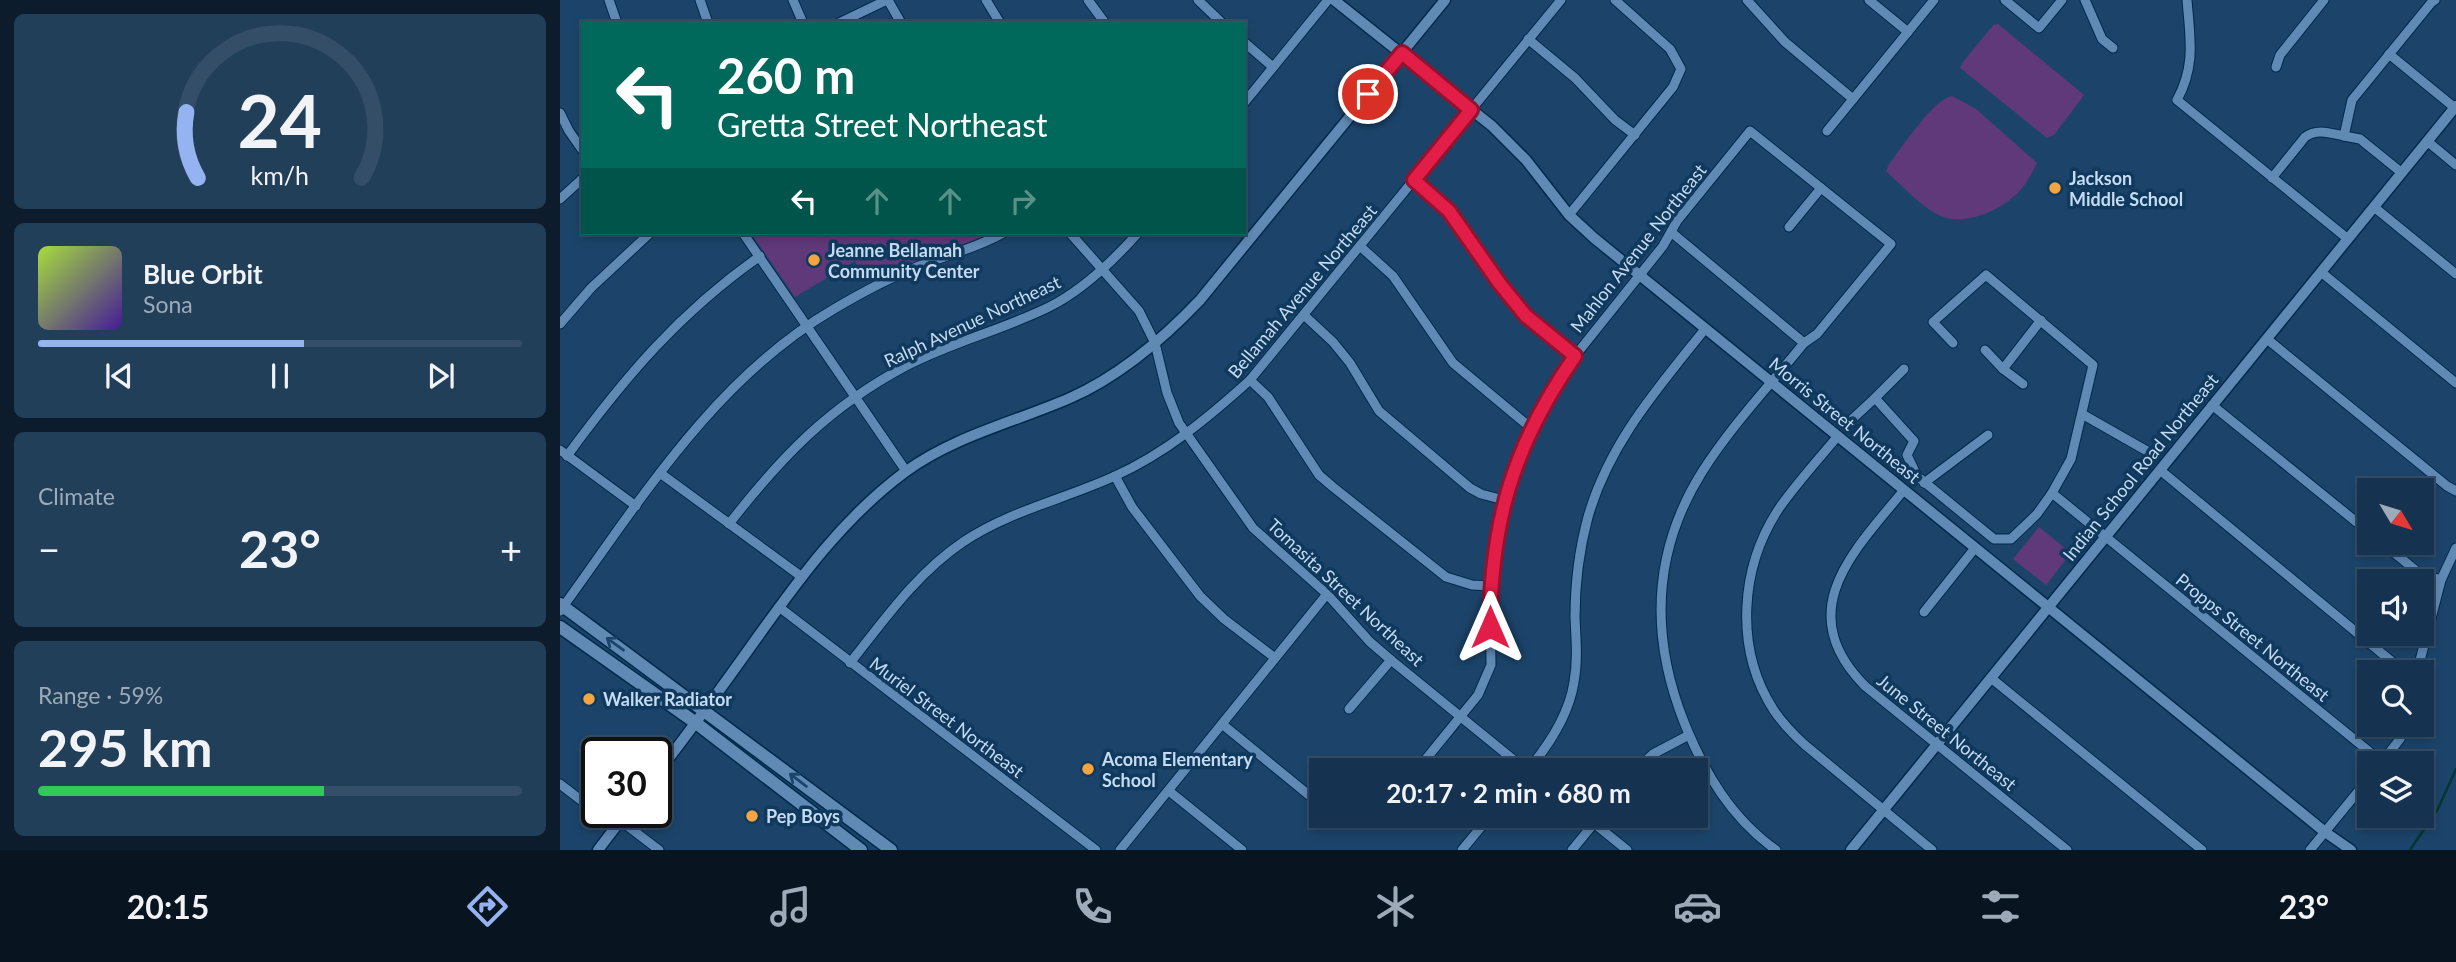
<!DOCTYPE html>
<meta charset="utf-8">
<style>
:root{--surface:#153350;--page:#223f5a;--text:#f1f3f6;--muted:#9daab7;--line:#344e67;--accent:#95b2f1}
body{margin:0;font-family:Lato,sans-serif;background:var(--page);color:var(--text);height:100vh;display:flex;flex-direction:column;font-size:26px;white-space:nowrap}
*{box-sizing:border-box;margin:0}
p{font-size:23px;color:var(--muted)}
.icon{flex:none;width:38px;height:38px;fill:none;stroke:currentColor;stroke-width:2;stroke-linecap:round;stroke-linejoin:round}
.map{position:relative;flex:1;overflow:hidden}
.drawer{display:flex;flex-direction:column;gap:14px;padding:14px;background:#0c1c2c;width:560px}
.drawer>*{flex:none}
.top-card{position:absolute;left:21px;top:21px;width:665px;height:214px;border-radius:0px;box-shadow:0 4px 10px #0003,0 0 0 2px var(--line);background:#00695c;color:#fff;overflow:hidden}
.needle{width:46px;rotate:128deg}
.fabs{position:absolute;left:1797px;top:478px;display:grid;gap:14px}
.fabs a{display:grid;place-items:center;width:77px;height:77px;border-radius:0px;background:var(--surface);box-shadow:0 4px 10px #0003,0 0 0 2px var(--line);font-size:35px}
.speed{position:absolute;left:21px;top:737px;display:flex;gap:14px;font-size:35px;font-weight:700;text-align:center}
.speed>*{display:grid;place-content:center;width:91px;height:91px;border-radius:50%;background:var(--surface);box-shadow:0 4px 10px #0003,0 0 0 2px var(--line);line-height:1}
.speed .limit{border:4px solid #111;border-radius:10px;background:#fff;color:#111}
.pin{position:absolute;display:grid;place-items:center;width:60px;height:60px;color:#fff;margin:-30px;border:4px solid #fff;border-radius:50%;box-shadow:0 2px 7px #0007}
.me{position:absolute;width:77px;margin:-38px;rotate:0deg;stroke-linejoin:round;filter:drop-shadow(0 0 5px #0008)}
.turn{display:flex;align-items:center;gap:24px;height:147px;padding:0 21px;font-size:32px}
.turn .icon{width:91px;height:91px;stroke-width:2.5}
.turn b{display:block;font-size:49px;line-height:60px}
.lanes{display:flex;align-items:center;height:66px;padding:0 21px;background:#0003;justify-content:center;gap:35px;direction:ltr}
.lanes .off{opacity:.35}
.big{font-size:52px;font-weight:700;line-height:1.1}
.drawer .card{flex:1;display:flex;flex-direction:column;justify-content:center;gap:10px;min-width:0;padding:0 24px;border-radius:10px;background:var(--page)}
.drawer .dial{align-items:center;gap:0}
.dial svg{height:182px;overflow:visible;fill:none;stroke:var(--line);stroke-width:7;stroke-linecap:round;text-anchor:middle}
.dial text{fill:var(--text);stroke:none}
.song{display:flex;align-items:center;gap:21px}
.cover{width:84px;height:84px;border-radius:10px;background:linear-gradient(135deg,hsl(80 70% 55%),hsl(260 70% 35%))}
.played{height:7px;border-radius:4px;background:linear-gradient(90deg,var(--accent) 55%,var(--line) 55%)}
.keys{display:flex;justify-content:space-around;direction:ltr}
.heat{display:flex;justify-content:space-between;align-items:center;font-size:38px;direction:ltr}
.charge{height:10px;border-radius:5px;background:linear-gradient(90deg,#34c759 59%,var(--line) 0)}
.trip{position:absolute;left:749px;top:758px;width:399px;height:70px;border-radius:0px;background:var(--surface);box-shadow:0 4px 10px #0003,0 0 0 2px var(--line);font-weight:700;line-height:70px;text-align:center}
.tab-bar{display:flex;height:112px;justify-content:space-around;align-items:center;background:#081420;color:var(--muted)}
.tab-bar .icon{width:49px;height:49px}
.tab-bar .active{color:var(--accent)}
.tab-bar b{font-size:32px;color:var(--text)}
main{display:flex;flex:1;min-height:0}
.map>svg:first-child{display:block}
</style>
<main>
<section class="drawer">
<div class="card dial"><svg viewBox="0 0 100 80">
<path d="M14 69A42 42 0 1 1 86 69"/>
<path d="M14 69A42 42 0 0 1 9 40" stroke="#95b2f1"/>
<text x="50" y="56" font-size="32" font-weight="700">24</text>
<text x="50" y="72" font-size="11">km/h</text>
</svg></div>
<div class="card">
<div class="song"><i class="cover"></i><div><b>Blue Orbit</b><p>Sona</p></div></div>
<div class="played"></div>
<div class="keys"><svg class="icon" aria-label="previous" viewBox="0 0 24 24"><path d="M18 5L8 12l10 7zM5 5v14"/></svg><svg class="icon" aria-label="pause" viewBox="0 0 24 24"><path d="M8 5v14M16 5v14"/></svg><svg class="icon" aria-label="next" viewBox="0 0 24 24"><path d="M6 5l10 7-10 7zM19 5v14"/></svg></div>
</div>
<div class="card"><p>Climate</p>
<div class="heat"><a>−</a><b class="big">23°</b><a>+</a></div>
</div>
<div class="card"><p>Range · 59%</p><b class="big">295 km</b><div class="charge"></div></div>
</section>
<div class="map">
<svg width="1896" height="850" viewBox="0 0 1896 850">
<rect width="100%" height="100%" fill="#1c446a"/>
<g fill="#60397b">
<path d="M 1438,24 L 1524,95 L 1494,135 L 1487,138 L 1400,68 L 1403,62 L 1429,30 L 1434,25 Z"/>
<path d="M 1392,96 L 1416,109 L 1477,163 C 1473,171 1469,179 1463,187 C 1447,208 1407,227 1381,216 C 1366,211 1339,183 1326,171 L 1329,164 C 1342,148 1373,99 1392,96 Z"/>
<path d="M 191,233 L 432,233 L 307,282 L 295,261 L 235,297 Z"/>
<path d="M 1479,527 L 1511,553 L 1486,585 L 1453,559 Z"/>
</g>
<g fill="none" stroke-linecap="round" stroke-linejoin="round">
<path stroke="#043633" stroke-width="2.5" d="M 1850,850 L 1878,809 L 1896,769"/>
<g stroke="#00294d" stroke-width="11">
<g id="minor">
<path d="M 49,0 L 57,23"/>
<path d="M 140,0 L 148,23"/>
<path d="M 233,0 L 243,23"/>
<path d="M 328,0 L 341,23"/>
<path d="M 426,0 L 440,23"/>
<path d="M 528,0 L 545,23"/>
<path d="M 638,0 L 662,23"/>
<path d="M 1187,0 L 1225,42 L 1293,99"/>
<path d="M 1309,0 L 1348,32"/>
<path d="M 1445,0 L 1479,28 L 1502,0"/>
<path d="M 1525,0 L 1542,39 L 1553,48"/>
<path d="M 1627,0 C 1630,38 1636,65 1617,100 L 1788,239"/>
<path d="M 279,23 L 327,0"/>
<path d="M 968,39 L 1015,78 L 1055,120 L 1075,135"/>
<path d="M 684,42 L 713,67"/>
<path d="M 1829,54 L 1895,108"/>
<path d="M 1716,67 L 1720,55 L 1764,0"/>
<path d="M 684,103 L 768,0"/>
<path d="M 0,113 L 9,131 L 23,151"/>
<path d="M 1267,131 L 1374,0"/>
<path d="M 1784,136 L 1800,139 L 1842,173"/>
<path d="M 1867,141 L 1896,165"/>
<path d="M 1712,178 L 1745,137 C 1757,128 1770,133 1784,136 L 1792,100 L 1871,3 L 1875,0"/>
<path d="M 854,180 L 889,211 L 940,284 L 966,316 L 1015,356"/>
<path d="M 0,199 L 23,178"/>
<path d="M 1814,207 L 1896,274"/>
<path d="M 1009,215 L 1113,87 L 1121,69 L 1110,49 L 1055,0"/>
<path d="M 1229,227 L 1261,188"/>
<path d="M 1111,232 L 1244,343"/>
<path d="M 183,233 L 346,471"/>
<path d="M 510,233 L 579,311 L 595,343 L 607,393 L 619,423 L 693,528 L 767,594 L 810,642 L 831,660 L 966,770"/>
<path d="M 801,247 L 833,276 L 893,363 L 971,428"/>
<path d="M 1761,272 L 1896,383"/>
<path d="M 745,316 L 773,342 L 790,363 L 819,411 L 910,488 L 921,494 L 944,500"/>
<path d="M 0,324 L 31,288 L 90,233"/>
<path d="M 1707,339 L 1887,486 L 1896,491"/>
<path d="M 1393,343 L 1373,322 L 1426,275 L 1533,365 L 1511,459 L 1492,493 L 1822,762"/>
<path d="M 1425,350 L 1443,369 L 1463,384"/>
<path d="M 1443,369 L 1481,320"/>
<path d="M 690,380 L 708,397 L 759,475 L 773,487 L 886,577 L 912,585 L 930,586"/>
<path d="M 1315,398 L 1344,369"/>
<path d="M 1652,405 L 1810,533"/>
<path d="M 1522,414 L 1587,451"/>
<path d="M 1288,423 L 1315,398 L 1354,441 L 1347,455 L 1357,476 L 1434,539 L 1451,539 L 1477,514 L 1492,493"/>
<path d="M 1277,437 C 1258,460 1237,483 1220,507 C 1180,566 1174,648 1213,709 C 1222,723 1233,734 1245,745 L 1372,850"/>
<path d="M 0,450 L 76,506"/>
<path d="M 7,456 C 65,377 119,313 200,256"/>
<path d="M 1600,470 L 1836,665 L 1857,671"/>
<path d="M 100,473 L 242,577"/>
<path d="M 555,476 L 572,507 L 640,596 L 664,619 L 715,658"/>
<path d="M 1364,483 L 1428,435"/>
<path d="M 1344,490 C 1293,552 1231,611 1305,686 L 1507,850"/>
<path d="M 169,524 C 222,456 269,407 346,366 C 392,342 442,330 489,307 C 523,290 553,261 578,233"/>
<path d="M 1821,542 L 1859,573 L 1881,580"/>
<path d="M 219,607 L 536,850"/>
<path d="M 0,611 C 80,501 154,379 274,309 C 301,293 329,278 359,266 C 387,255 417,248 443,233"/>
<path d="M 1364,612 L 1415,548"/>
<path d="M 290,663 C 325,619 356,574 403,542 C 449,511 505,499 555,476 C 606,453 649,417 690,380 L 1001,0"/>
<path d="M 1857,672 L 1881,580 L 1896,548"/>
<path d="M 1431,678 L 1642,850"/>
<path d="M 789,709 L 831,660"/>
<path d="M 662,724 L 761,805"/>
<path d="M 1821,763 L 1840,739 L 1844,724"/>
<path d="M 857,770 L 918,695 L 931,665 L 930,586 L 935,540 L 944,500 L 971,428 L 992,388 L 1015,356 L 1103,246 L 1117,221 L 1190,131 L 1331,244 L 1257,334 L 1244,343 C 1210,385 1171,426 1142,472 C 1092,552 1090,636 1124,722 C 1144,772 1171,818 1216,850"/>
<path d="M 968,770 C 989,745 1009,715 1014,682 C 1018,660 1016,639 1015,618 C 1015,584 1019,550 1028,517 C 1049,443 1098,388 1145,329"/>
<path d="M 1076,770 L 1093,754 L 1129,735"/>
<path d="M 0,784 L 56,827"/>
<path d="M 609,791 L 682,850"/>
<path d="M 782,816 L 790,818 L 808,816"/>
<path d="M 1025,816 L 1067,850"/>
<path d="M 61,821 L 99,850"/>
<path d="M 560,850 L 767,594"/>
<path d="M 902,850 L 930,816"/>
<path d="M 1012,850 L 1040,816"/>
<path d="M 1750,850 L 1810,777"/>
</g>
</g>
<g stroke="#00294d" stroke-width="13">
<g id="tertiary">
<path d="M 774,0 L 932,126 L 966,160 L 1009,215 L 1034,238 L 1765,832 L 1791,850"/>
<path d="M 96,775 C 130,731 162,687 194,642 C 239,579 283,518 345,472 C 394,436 455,422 510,398 C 560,376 603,339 640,300 L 885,0"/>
<path d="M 38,850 L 67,812"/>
<path d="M 1291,850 L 1896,106"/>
</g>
</g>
<g stroke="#00294d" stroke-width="15">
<g id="secondary">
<path d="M 0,604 L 331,850"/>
<path d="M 0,627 L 136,723 L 301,850"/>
</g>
</g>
<use href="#minor" stroke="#6089b4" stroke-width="9"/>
<use href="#tertiary" stroke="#6089b4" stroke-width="10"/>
<use href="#secondary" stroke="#6089b4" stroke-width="12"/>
</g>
<defs><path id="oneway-shaft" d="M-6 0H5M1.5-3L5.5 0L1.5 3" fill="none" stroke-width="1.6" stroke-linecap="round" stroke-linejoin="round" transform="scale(1.75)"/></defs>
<g stroke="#1c456b">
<use href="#oneway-shaft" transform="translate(55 644) rotate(-144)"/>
<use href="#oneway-shaft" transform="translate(238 780) rotate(-143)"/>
</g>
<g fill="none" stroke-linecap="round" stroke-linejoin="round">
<g stroke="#92132f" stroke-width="18">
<path id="route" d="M 808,94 L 842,53 L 911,110 L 854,180 L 889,211 L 940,284 L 966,316 L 1015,356 C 954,444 931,520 930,627"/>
</g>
<use href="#route" stroke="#e11d48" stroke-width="12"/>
</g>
<g fill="#f2a541" stroke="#10395e" stroke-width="2.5">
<circle cx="1495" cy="188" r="7"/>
<circle cx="254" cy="260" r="7"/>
<circle cx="29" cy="699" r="7"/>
<circle cx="528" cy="769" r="7"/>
<circle cx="192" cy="816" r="7"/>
</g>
<g text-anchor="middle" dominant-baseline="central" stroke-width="7" stroke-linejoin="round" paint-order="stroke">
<g font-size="18" font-weight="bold" fill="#c5dbf2" stroke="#10395e" text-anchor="start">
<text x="1509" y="178">Jackson<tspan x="1509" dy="21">Middle School</tspan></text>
<text x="268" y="250">Jeanne Bellamah<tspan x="268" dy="21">Community Center</tspan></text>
<text x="43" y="699">Walker Radiator</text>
<text x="542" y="759">Acoma Elementary<tspan x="542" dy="21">School</tspan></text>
<text x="206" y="816">Pep Boys</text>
</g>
<g font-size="18" fill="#c5dbf2" stroke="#10395e">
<text transform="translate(1078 248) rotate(-52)">Mahlon Avenue Northeast</text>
<text transform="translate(742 291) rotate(-50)">Bellamah Avenue Northeast</text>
<text transform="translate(412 321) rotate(-25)">Ralph Avenue Northeast</text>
<text transform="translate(1285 420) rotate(39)">Morris Street Northeast</text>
<text transform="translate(1580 467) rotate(-51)">Indian School Road Northeast</text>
<text transform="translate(786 592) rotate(43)">Tomasita Street Northeast</text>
<text transform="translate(1693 637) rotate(39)">Propps Street Northeast</text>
<text transform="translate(387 717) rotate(37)">Muriel Street Northeast</text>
<text transform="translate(1387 732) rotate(39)">June Street Northeast</text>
</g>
</g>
</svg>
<div class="fabs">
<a><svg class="needle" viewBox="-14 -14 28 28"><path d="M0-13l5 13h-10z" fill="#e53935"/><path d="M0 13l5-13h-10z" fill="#9daab7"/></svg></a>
<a><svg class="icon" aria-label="sound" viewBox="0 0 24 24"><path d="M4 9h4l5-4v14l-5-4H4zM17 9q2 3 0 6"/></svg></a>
<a><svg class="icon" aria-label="search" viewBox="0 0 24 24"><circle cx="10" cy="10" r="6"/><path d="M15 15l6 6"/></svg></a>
<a><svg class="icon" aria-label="layers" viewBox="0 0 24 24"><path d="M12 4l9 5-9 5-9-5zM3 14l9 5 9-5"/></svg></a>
</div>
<div class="speed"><div class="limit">30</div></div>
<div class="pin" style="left:808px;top:94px;background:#d93025"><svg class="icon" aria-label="arrive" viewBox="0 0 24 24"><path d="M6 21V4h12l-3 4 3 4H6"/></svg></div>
<svg class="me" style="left:930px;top:627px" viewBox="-20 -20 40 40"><path d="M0-17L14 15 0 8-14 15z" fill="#e11d48" stroke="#fff" stroke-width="4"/></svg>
<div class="trip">20:17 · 2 min · 680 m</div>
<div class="top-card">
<div class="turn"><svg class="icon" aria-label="left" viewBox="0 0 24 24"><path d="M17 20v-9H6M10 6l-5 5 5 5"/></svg><div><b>260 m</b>Gretta Street Northeast</div></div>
<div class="lanes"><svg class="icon" aria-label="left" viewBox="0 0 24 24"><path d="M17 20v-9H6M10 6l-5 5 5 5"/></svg><svg class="icon off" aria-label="ahead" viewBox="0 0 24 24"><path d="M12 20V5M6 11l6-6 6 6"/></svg><svg class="icon off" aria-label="ahead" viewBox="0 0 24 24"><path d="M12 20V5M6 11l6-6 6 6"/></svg><svg class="icon off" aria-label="right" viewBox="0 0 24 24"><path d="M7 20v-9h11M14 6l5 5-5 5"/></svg></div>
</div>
</div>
</main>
<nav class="tab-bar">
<b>20:15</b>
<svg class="icon active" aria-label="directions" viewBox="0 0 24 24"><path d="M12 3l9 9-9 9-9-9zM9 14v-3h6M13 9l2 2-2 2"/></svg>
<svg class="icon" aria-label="music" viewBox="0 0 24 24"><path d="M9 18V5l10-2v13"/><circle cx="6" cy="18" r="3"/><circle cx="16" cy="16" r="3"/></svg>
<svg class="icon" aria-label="phone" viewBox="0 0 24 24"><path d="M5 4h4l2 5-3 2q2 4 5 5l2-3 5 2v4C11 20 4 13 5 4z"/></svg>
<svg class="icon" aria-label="climate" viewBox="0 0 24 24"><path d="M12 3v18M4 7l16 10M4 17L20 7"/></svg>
<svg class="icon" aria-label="car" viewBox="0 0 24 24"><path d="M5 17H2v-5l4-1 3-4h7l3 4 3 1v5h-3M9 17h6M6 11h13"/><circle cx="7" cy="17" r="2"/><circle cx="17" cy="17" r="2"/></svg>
<svg class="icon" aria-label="filters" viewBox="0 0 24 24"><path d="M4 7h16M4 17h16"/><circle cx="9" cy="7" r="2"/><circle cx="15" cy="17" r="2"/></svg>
<b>23°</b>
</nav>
